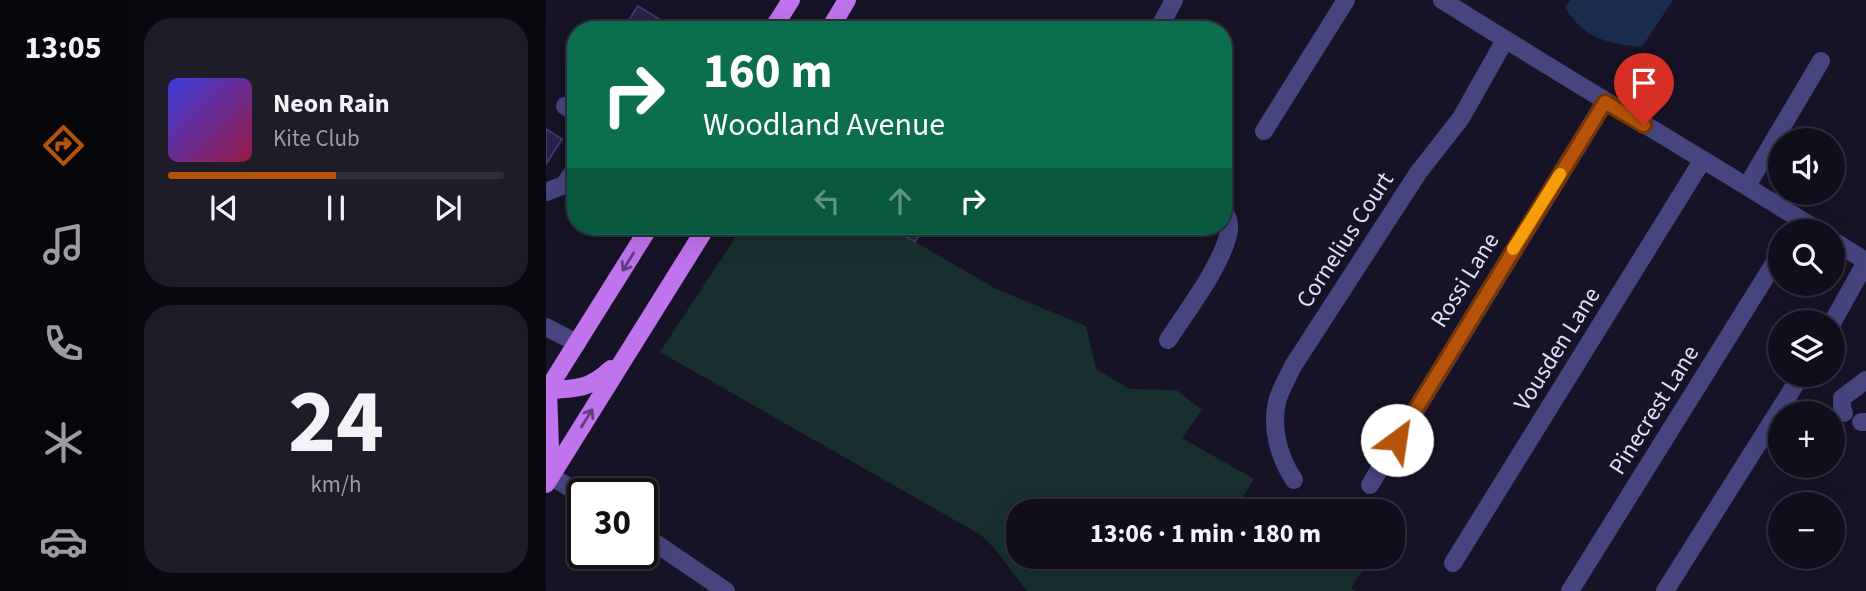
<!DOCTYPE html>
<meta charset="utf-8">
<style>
:root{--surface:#110e1c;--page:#1e1c29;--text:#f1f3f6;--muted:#9c9ca3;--line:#302e3b;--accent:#b45309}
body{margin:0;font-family:"Source Sans 3",sans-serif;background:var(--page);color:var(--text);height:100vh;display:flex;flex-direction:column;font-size:26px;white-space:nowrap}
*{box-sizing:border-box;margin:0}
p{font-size:23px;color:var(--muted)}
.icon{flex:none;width:38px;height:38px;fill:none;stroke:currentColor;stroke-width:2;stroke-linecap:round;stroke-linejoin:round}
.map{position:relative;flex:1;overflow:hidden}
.sheet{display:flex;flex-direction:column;gap:18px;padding:18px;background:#09080f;width:420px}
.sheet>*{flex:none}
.guide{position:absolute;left:21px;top:21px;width:665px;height:214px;border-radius:28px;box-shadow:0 7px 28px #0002,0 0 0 2px var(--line);background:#0b6e4f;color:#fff;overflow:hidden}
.buttons{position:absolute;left:1222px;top:128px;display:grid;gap:14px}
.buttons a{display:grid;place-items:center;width:77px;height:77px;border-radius:50%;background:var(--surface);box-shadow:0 7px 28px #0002,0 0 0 2px var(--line);font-size:35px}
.speed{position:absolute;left:21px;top:478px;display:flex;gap:14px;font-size:35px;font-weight:700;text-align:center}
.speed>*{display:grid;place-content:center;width:91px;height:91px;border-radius:50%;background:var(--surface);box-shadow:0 7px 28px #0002,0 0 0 2px var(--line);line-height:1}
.speed .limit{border:4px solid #111;border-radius:10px;background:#fff;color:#111}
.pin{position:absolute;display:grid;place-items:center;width:60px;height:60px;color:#fff;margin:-72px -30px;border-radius:50% 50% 50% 0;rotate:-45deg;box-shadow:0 0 7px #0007}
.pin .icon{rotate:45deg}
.me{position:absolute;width:77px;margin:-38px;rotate:31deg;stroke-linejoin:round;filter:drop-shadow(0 0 5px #0008)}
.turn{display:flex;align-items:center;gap:24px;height:147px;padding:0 21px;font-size:32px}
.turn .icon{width:91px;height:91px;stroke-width:2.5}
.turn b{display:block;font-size:49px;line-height:60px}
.lanes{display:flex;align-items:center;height:66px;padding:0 21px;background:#0003;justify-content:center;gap:35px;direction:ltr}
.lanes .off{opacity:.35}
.sheet .card{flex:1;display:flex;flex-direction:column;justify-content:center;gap:10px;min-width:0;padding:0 24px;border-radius:28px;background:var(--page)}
.sheet .dial{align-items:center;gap:0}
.dial b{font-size:91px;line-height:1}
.song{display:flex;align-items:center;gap:21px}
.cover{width:84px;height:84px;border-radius:10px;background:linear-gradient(135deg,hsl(240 70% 55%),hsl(340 70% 35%))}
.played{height:7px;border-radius:4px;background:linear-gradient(90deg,var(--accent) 50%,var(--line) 50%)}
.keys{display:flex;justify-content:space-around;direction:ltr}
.trip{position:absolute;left:460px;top:499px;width:399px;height:70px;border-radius:28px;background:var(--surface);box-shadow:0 7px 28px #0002,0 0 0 2px var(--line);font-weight:700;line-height:70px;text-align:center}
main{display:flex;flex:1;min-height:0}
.tab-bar{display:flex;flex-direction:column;width:126px;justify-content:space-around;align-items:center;background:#07060b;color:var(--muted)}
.tab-bar .icon{width:49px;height:49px}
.tab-bar .current{color:var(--accent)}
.tab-bar b{font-size:32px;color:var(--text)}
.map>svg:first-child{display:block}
</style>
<main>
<nav class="tab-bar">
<b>13:05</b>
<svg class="icon current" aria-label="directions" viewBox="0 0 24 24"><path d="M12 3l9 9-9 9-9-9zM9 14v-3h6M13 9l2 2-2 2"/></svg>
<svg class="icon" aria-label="music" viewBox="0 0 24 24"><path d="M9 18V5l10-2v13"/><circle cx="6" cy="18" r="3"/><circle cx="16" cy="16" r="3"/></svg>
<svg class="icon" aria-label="phone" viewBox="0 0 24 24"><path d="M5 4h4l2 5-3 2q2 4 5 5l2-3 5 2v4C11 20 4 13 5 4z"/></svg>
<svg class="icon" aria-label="climate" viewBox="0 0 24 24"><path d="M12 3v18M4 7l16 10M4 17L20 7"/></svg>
<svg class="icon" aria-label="car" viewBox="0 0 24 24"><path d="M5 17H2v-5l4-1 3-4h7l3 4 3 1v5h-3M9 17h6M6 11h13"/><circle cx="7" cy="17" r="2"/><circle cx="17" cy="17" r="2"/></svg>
</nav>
<section class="sheet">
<div class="card">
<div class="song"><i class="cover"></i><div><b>Neon Rain</b><p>Kite Club</p></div></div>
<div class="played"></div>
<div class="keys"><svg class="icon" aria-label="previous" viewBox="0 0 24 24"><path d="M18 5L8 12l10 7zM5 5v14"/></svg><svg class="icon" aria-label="pause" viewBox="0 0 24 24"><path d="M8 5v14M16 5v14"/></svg><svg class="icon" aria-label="next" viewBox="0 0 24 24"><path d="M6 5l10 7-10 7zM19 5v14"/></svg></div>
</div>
<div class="card dial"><b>24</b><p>km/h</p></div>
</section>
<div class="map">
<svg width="1320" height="591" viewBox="0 0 1320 591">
<rect width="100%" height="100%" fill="#171326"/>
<path fill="#17302f" d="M 197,226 L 342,226 L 450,289 L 540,326 L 550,369 L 584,389 L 630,390 L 656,410 L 636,438 L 708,479 L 688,511 L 472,511 L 472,556 L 825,557 L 805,588 L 809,591 L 481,591 L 449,549 L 435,535 L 114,352 Z"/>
<path fill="#182c4b" d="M 1024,0 L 1127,0 L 1096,47 C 1063,44 1037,39 1019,7 Z"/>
<g fill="#292245" stroke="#42376e" stroke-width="2">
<path d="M 92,6 L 113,19 L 107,30 L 99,30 L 83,20 Z"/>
<path d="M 0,129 L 16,139 L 0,164 Z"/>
<path d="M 342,226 L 379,226 L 369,242 Z"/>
</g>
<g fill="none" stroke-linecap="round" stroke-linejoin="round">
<g stroke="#47457f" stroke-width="18">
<path d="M 896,0 C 1021,79 1148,153 1273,231"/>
<path d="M 612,30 L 628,0"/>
<path d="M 19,106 L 30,112"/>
<path d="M 718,131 L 800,0"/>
<path d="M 1201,186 L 1275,61"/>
<path d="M 0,192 L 18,185 L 30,168"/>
<path d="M 1286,240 L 1320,261"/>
<path d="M 1286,323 L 1320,262"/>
<path d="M 0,327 L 31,343"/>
<path d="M 622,340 C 640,312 678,263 683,230 C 684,222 681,216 677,209"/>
<path d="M 1298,413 L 1296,408 L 1296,398 L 1320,380"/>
<path d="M 1315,422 L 1320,422"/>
<path d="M 5,476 L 37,496"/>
<path d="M 748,480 C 733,457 725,429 731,402 C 734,390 742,377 747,366 L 872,173 L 915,118 L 959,40"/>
<path d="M 824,485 L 1059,102"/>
<path d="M 96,534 L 180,591"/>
<path d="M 907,563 L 1156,161"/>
<path d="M 1024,591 L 1234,254"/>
<path d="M 1119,591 L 1256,374"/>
</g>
<g stroke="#bf73ec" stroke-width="18">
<path d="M 226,30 L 245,0"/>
<path d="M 283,30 L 301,0"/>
<path d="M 2,390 C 30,389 44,389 65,369"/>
<path d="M 2,390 L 5,476"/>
<path d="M 0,392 L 104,226"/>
<path d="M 0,484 L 161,226"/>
</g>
</g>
<defs><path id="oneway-shaft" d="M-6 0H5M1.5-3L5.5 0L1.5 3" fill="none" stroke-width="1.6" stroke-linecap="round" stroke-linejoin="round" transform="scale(1.75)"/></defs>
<g stroke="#633e7f">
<use href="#oneway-shaft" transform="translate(82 262) rotate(122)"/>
<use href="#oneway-shaft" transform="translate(41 418) rotate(-58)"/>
</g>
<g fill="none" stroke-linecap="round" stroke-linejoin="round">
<g stroke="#753606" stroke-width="18">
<path id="route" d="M 851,440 L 1059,102 L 1098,125"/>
</g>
<use href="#route" stroke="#b45309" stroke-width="12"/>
<path stroke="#f59e0b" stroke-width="12" d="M 967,249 L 1014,174"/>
</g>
<g text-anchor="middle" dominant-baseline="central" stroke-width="6" stroke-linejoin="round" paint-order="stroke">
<g font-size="24" fill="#e1defa" stroke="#171326">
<text transform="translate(799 240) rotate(-57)">Cornelius Court</text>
<text transform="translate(919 280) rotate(-58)">Rossi Lane</text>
<text transform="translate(1011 349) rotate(-58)">Vousden Lane</text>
<text transform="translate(1108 410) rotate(-58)">Pinecrest Lane</text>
</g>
</g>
</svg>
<div class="buttons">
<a><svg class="icon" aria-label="sound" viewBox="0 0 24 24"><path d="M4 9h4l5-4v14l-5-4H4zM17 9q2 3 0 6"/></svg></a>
<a><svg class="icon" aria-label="search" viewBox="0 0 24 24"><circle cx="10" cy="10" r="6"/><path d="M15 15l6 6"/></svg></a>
<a><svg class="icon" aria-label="layers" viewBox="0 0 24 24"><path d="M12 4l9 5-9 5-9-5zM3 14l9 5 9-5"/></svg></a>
<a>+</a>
<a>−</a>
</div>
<div class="speed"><div class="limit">30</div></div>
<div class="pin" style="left:1098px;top:125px;background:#d93025"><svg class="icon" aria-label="arrive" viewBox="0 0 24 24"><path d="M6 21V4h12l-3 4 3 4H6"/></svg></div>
<svg class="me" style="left:851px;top:440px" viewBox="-20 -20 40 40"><circle r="19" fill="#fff"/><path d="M0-13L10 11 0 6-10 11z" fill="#b45309"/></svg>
<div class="trip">13:06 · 1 min · 180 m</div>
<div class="guide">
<div class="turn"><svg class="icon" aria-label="right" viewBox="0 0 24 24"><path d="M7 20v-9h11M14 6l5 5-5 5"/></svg><div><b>160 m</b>Woodland Avenue</div></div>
<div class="lanes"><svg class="icon off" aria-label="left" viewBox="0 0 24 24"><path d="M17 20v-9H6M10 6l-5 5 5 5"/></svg><svg class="icon off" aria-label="ahead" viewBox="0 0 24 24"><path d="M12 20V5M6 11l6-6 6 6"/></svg><svg class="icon" aria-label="right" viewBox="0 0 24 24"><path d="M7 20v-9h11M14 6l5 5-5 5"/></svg></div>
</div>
</div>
</main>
